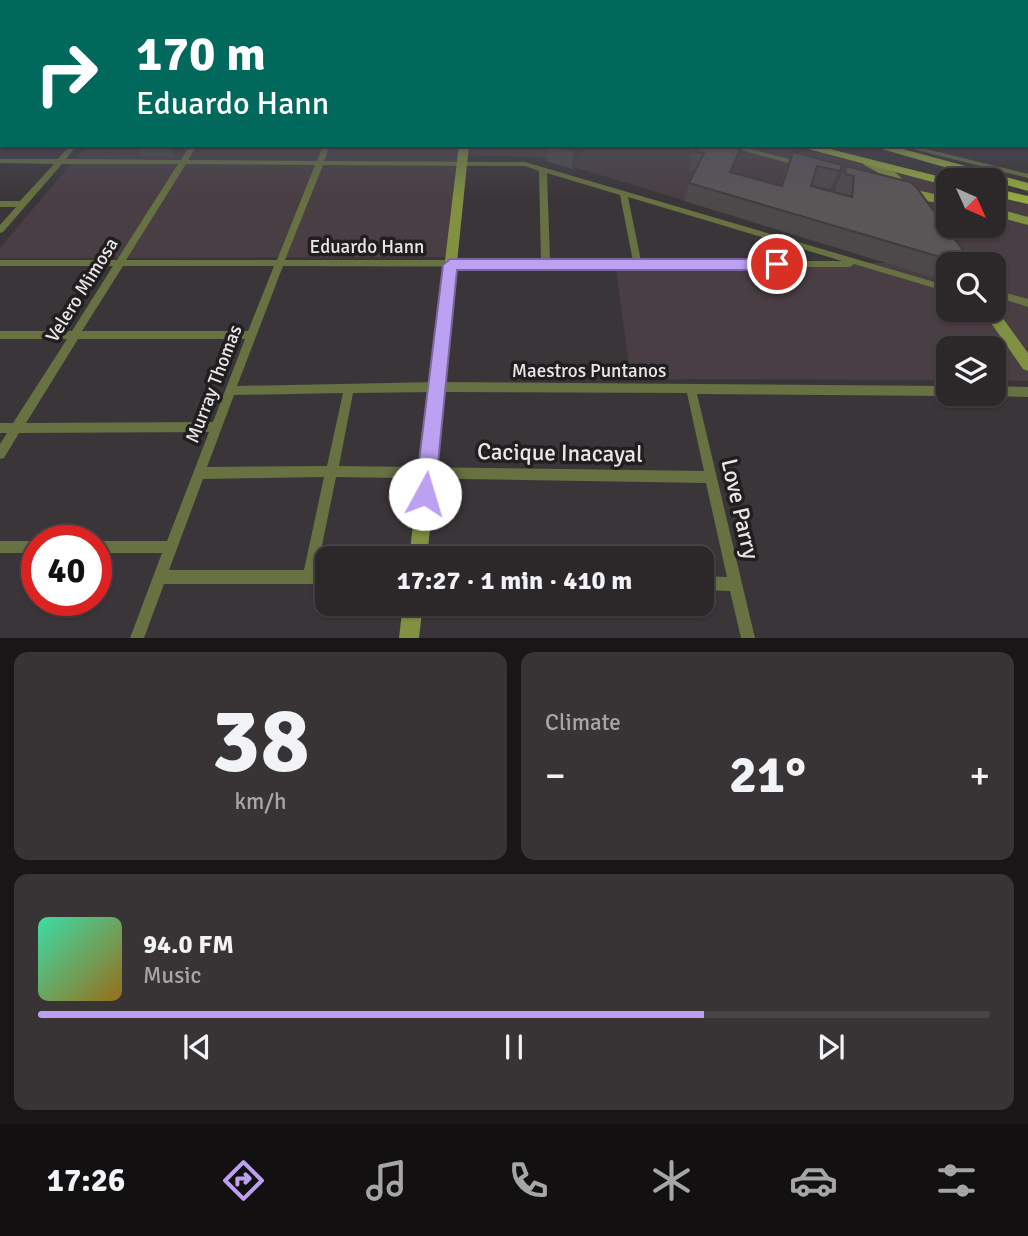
<!DOCTYPE html>
<meta charset="utf-8">
<style>
:root{--surface:#2c282a;--page:#383436;--text:#f1f3f6;--muted:#a6a6a8;--line:#484447;--accent:#bca0f2}
body{margin:0;font-family:Signika,sans-serif;background:var(--page);color:var(--text);height:100vh;display:flex;flex-direction:column;font-size:26px;white-space:nowrap}
*{box-sizing:border-box;margin:0}
p{font-size:23px;color:var(--muted)}
.icon{flex:none;width:38px;height:38px;fill:none;stroke:currentColor;stroke-width:2;stroke-linecap:round;stroke-linejoin:round}
.map{position:relative;height:638px;overflow:hidden}
.panel{display:flex;flex-direction:column;gap:14px;padding:14px;background:#181617;flex:1}
.panel>*{flex:none}
.top-card{position:absolute;left:0px;top:0px;width:1029px;height:147px;box-shadow:0 2px 5px #0004,0 0 0 2px var(--line);background:#00695c;color:#fff;overflow:hidden}
.needle{width:46px;rotate:135deg}
.buttons{position:absolute;left:936px;top:168px;display:grid;gap:14px}
.buttons a{display:grid;place-items:center;width:70px;height:70px;border-radius:14px;background:var(--surface);box-shadow:0 2px 5px #0004,0 0 0 2px var(--line);font-size:35px}
.speed{position:absolute;left:21px;top:525px;display:flex;gap:14px;font-size:35px;font-weight:700;text-align:center}
.speed>*{display:grid;place-content:center;width:91px;height:91px;border-radius:50%;background:var(--surface);box-shadow:0 2px 5px #0004,0 0 0 2px var(--line);line-height:1}
.speed .limit{border:10px solid #d22;background:#fff;color:#111}
.pin{position:absolute;display:grid;place-items:center;width:60px;height:60px;color:#fff;margin:-30px;border:4px solid #fff;border-radius:50%;box-shadow:0 2px 7px #0007}
.me{position:absolute;width:77px;margin:-38px;rotate:6deg;stroke-linejoin:round;filter:drop-shadow(0 0 5px #0008)}
.turn{display:flex;align-items:center;gap:24px;height:147px;padding:0 21px;font-size:32px}
.turn .icon{width:91px;height:91px;stroke-width:2.5}
.turn b{display:block;font-size:49px;line-height:60px}
.big{font-size:52px;font-weight:800;line-height:1.1}
.panel .card{flex:1;display:flex;flex-direction:column;justify-content:center;gap:10px;min-width:0;padding:0 24px;border-radius:14px;background:var(--page)}
.panel .dial{align-items:center;gap:0}
.dial b{font-size:91px;line-height:1}
.song{display:flex;align-items:center;gap:21px}
.cover{width:84px;height:84px;border-radius:10px;background:linear-gradient(135deg,hsl(160 70% 55%),hsl(40 70% 35%))}
.played{height:7px;border-radius:4px;background:linear-gradient(90deg,var(--accent) 70%,var(--line) 70%)}
.keys{display:flex;justify-content:space-around;direction:ltr}
.heat{display:flex;justify-content:space-between;align-items:center;font-size:38px;direction:ltr}
.panel .tiles{flex:1;display:grid;gap:14px;grid-template-columns:1fr 1fr}
.card:last-child{grid-column:span 2}
.trip{position:absolute;left:315px;top:546px;width:399px;height:70px;border-radius:14px;background:var(--surface);box-shadow:0 2px 5px #0004,0 0 0 2px var(--line);font-weight:800;line-height:70px;text-align:center}
.tab-bar{display:flex;height:112px;justify-content:space-around;align-items:center;background:#121011;color:var(--muted)}
.tab-bar .icon{width:49px;height:49px}
.tab-bar .current{color:var(--accent)}
.tab-bar b{font-size:32px;color:var(--text)}
.map>svg:first-child{display:block}
</style>
<div class="map">
<svg width="1028" height="638" viewBox="0 0 1028 638">
<rect width="100%" height="100%" fill="#3a3538"/>
<path fill="#493e43" fill-rule="evenodd" d="M 87,145 L 787,145 L 948,184 L 948,226 L 994,226 L 994,195 L 1028,203 L 1028,381 L 994,380 L 994,348 L 948,348 L 948,380 L 631,379 L 615,262 L 890,263 L 541,157 L 462,155 L 447,257 L 0,258 L 0,248 ZM 948,264 L 994,264 L 994,310 L 948,310 Z"/>
<g fill="none" stroke-linecap="round" stroke-linejoin="round">
<g fill="#677141" fill-rule="evenodd">
<rect x="0" y="120" width="2" height="4"/>
<rect x="1027" y="133" width="1" height="5"/>
<path d="M 70,145 L 77,145 L 66,159 L 181,160 L 190,145 L 197,145 L 188,160 L 317,161 L 323,145 L 330,145 L 324,161 L 525,162 L 948,286 L 948,292 L 854,264 L 850,267 L 641,267 L 638,268 L 635,267 L 549,267 L 546,268 L 543,267 L 283,266 L 237,386 L 437,382 L 948,386 L 948,394 L 952,394 L 948,396 L 697,394 L 755,638 L 741,638 L 730,591 L 702,590 L 702,576 L 727,577 L 706,483 L 336,477 L 317,570 L 327,570 L 327,584 L 164,584 L 144,638 L 130,638 L 162,553 L 96,553 L 96,541 L 167,541 L 209,432 L 19,433 L 4,458 L 0,459 L 0,444 L 7,433 L 0,433 L 0,423 L 13,423 L 67,339 L 0,339 L 0,331 L 72,331 L 113,266 L 0,266 L 0,260 L 117,260 L 178,164 L 62,164 L 3,232 L 0,233 L 0,225 L 16,207 L 0,207 L 0,201 L 20,201 L 54,164 L 0,163 L 0,159 L 58,159 ZM 186,164 L 315,165 L 277,260 L 126,260 ZM 323,165 L 525,166 L 539,171 L 541,260 L 285,260 ZM 547,173 L 620,195 L 633,261 L 550,260 ZM 628,197 L 842,261 L 641,261 ZM 123,266 L 274,266 L 248,331 L 82,331 ZM 78,339 L 245,339 L 213,422 L 26,423 ZM 437,392 L 687,393 L 704,471 L 339,466 L 353,393 ZM 343,393 L 327,466 L 207,467 L 234,395 ZM 324,477 L 304,570 L 169,570 L 203,479 Z"/>
<path d="M 723,145 L 735,145 L 805,163 L 806,165 L 802,167 Z"/>
<path d="M 897,145 L 910,145 L 1028,174 L 1028,178 Z"/>
<path d="M 994,290 L 1028,299 L 1028,307 L 994,296 Z"/>
<path d="M 994,386 L 1028,387 L 1028,397 L 994,396 L 990,394 L 994,394 Z"/>
<rect x="0" y="541" width="37" height="12"/>
</g>
<g fill="#819141" fill-rule="evenodd">
<path d="M 459,145 L 469,145 L 427,558 L 409,558 Z"/>
<path d="M 868,160 L 896,173 L 912,189 L 948,197 L 948,205 L 905,197 L 888,178 L 864,165 L 863,163 Z"/>
<path d="M 994,208 L 1028,217 L 1028,225 L 994,216 Z"/>
<path d="M 994,306 L 1028,353 L 1028,371 L 1023,369 L 982,310 L 994,310 Z"/>
<path d="M 403,604 L 423,604 L 419,638 L 399,638 Z"/>
</g>
<g fill="#95aa3e" fill-rule="evenodd">
<path d="M 793,145 L 814,145 L 953,180 L 948,180 L 948,186 Z"/>
<path d="M 868,145 L 888,145 L 1028,183 L 1028,191 Z"/>
<path d="M 994,188 L 1028,196 L 1028,204 L 994,196 Z"/>
</g>
</g>
<g fill="#4d494b">
<path d="M 135,145 L 183,145 L 176,157 L 142,156 Z"/>
<path d="M 547,145 L 587,145 L 572,169 L 546,161 Z"/>
<path d="M 693,145 L 743,145 L 732,172 L 780,186 L 785,170 L 793,152 L 840,171 L 830,189 L 812,185 L 835,192 L 836,185 L 846,166 L 971,261 L 968,264 L 948,264 L 948,282 L 684,201 L 689,183 L 695,171 L 689,170 L 692,161 L 689,160 Z"/>
</g>
<g fill="#3f3c3d">
<path d="M 169,145 L 183,145 L 176,157 Z"/>
<path d="M 577,145 L 587,145 L 572,169 L 574,151 Z"/>
<path d="M 743,145 L 736,162 L 723,190 L 730,172 Z"/>
</g>
<g fill="#5a5557" stroke="#3f3c3d" stroke-width="2">
<path d="M 555,145 L 577,145 L 574,151 Z"/>
<path d="M 699,145 L 742,145 L 730,172 L 782,186 L 793,152 L 842,165 L 840,171 L 817,166 L 811,186 L 852,197 L 854,176 L 845,174 L 846,166 L 910,182 L 916,187 L 971,261 L 964,264 L 689,183 L 704,153 L 695,152 Z"/>
</g>
<linearGradient id="sky" x2="0" y2="1"><stop stop-color="#201d1f"/><stop offset="0.55" stop-color="#4f515e"/><stop offset="1" stop-color="#4f515e" stop-opacity="0"/></linearGradient>
<rect width="1028" height="199" fill="url(#sky)"/>
<path fill="#bca0f2" stroke="#7a689d" stroke-width="2" d="M 450,259 L 777,259 L 784,264 L 777,270 L 457,270 L 435,494 L 432,501 L 425,503 L 418,501 L 415,494 L 443,265 Z"/>
<g text-anchor="middle" dominant-baseline="central" stroke-width="7" stroke-linejoin="round" paint-order="stroke">
<g font-size="19" fill="#e9e6e7" stroke="#201e1f">
<text x="367" y="247">Eduardo Hann</text>
<text transform="translate(82 290) rotate(-58)">Velero Mimosa</text>
<text x="589" y="371">Maestros Puntanos</text>
<text transform="translate(214 384) rotate(-69)">Murray Thomas</text>
</g>
<g font-size="23" fill="#e9e6e7" stroke="#201e1f">
<text transform="translate(560 453) rotate(1)">Cacique Inacayal</text>
<text transform="translate(740 509) rotate(77)">Love Parry</text>
</g>
</g>
</svg>
<div class="buttons">
<a><svg class="needle" viewBox="-14 -14 28 28"><path d="M0-13l5 13h-10z" fill="#e53935"/><path d="M0 13l5-13h-10z" fill="#a6a6a8"/></svg></a>
<a><svg class="icon" aria-label="search" viewBox="0 0 24 24"><circle cx="10" cy="10" r="6"/><path d="M15 15l6 6"/></svg></a>
<a><svg class="icon" aria-label="layers" viewBox="0 0 24 24"><path d="M12 4l9 5-9 5-9-5zM3 14l9 5 9-5"/></svg></a>
</div>
<div class="speed"><div class="limit">40</div></div>
<div class="pin" style="left:777px;top:264px;background:#d93025"><svg class="icon" aria-label="arrive" viewBox="0 0 24 24"><path d="M6 21V4h12l-3 4 3 4H6"/></svg></div>
<svg class="me" style="left:425px;top:494px" viewBox="-20 -20 40 40"><circle r="19" fill="#fff"/><path d="M0-13L10 11 0 6-10 11z" fill="#bca0f2"/></svg>
<div class="trip">17:27 · 1 min · 410 m</div>
<div class="top-card">
<div class="turn"><svg class="icon" aria-label="right" viewBox="0 0 24 24"><path d="M7 20v-9h11M14 6l5 5-5 5"/></svg><div><b>170 m</b>Eduardo Hann</div></div>
</div>
</div>
<section class="panel">
<div class="tiles">
<div class="card dial"><b>38</b><p>km/h</p></div>
<div class="card"><p>Climate</p>
<div class="heat"><a>−</a><b class="big">21°</b><a>+</a></div>
</div>
<div class="card">
<div class="song"><i class="cover"></i><div><b>94.0 FM</b><p>Music</p></div></div>
<div class="played"></div>
<div class="keys"><svg class="icon" aria-label="previous" viewBox="0 0 24 24"><path d="M18 5L8 12l10 7zM5 5v14"/></svg><svg class="icon" aria-label="pause" viewBox="0 0 24 24"><path d="M8 5v14M16 5v14"/></svg><svg class="icon" aria-label="next" viewBox="0 0 24 24"><path d="M6 5l10 7-10 7zM19 5v14"/></svg></div>
</div>
</div>
</section>
<nav class="tab-bar">
<b>17:26</b>
<svg class="icon current" aria-label="directions" viewBox="0 0 24 24"><path d="M12 3l9 9-9 9-9-9zM9 14v-3h6M13 9l2 2-2 2"/></svg>
<svg class="icon" aria-label="music" viewBox="0 0 24 24"><path d="M9 18V5l10-2v13"/><circle cx="6" cy="18" r="3"/><circle cx="16" cy="16" r="3"/></svg>
<svg class="icon" aria-label="phone" viewBox="0 0 24 24"><path d="M5 4h4l2 5-3 2q2 4 5 5l2-3 5 2v4C11 20 4 13 5 4z"/></svg>
<svg class="icon" aria-label="climate" viewBox="0 0 24 24"><path d="M12 3v18M4 7l16 10M4 17L20 7"/></svg>
<svg class="icon" aria-label="car" viewBox="0 0 24 24"><path d="M5 17H2v-5l4-1 3-4h7l3 4 3 1v5h-3M9 17h6M6 11h13"/><circle cx="7" cy="17" r="2"/><circle cx="17" cy="17" r="2"/></svg>
<svg class="icon" aria-label="filters" viewBox="0 0 24 24"><path d="M4 7h16M4 17h16"/><circle cx="9" cy="7" r="2"/><circle cx="15" cy="17" r="2"/></svg>
</nav>
